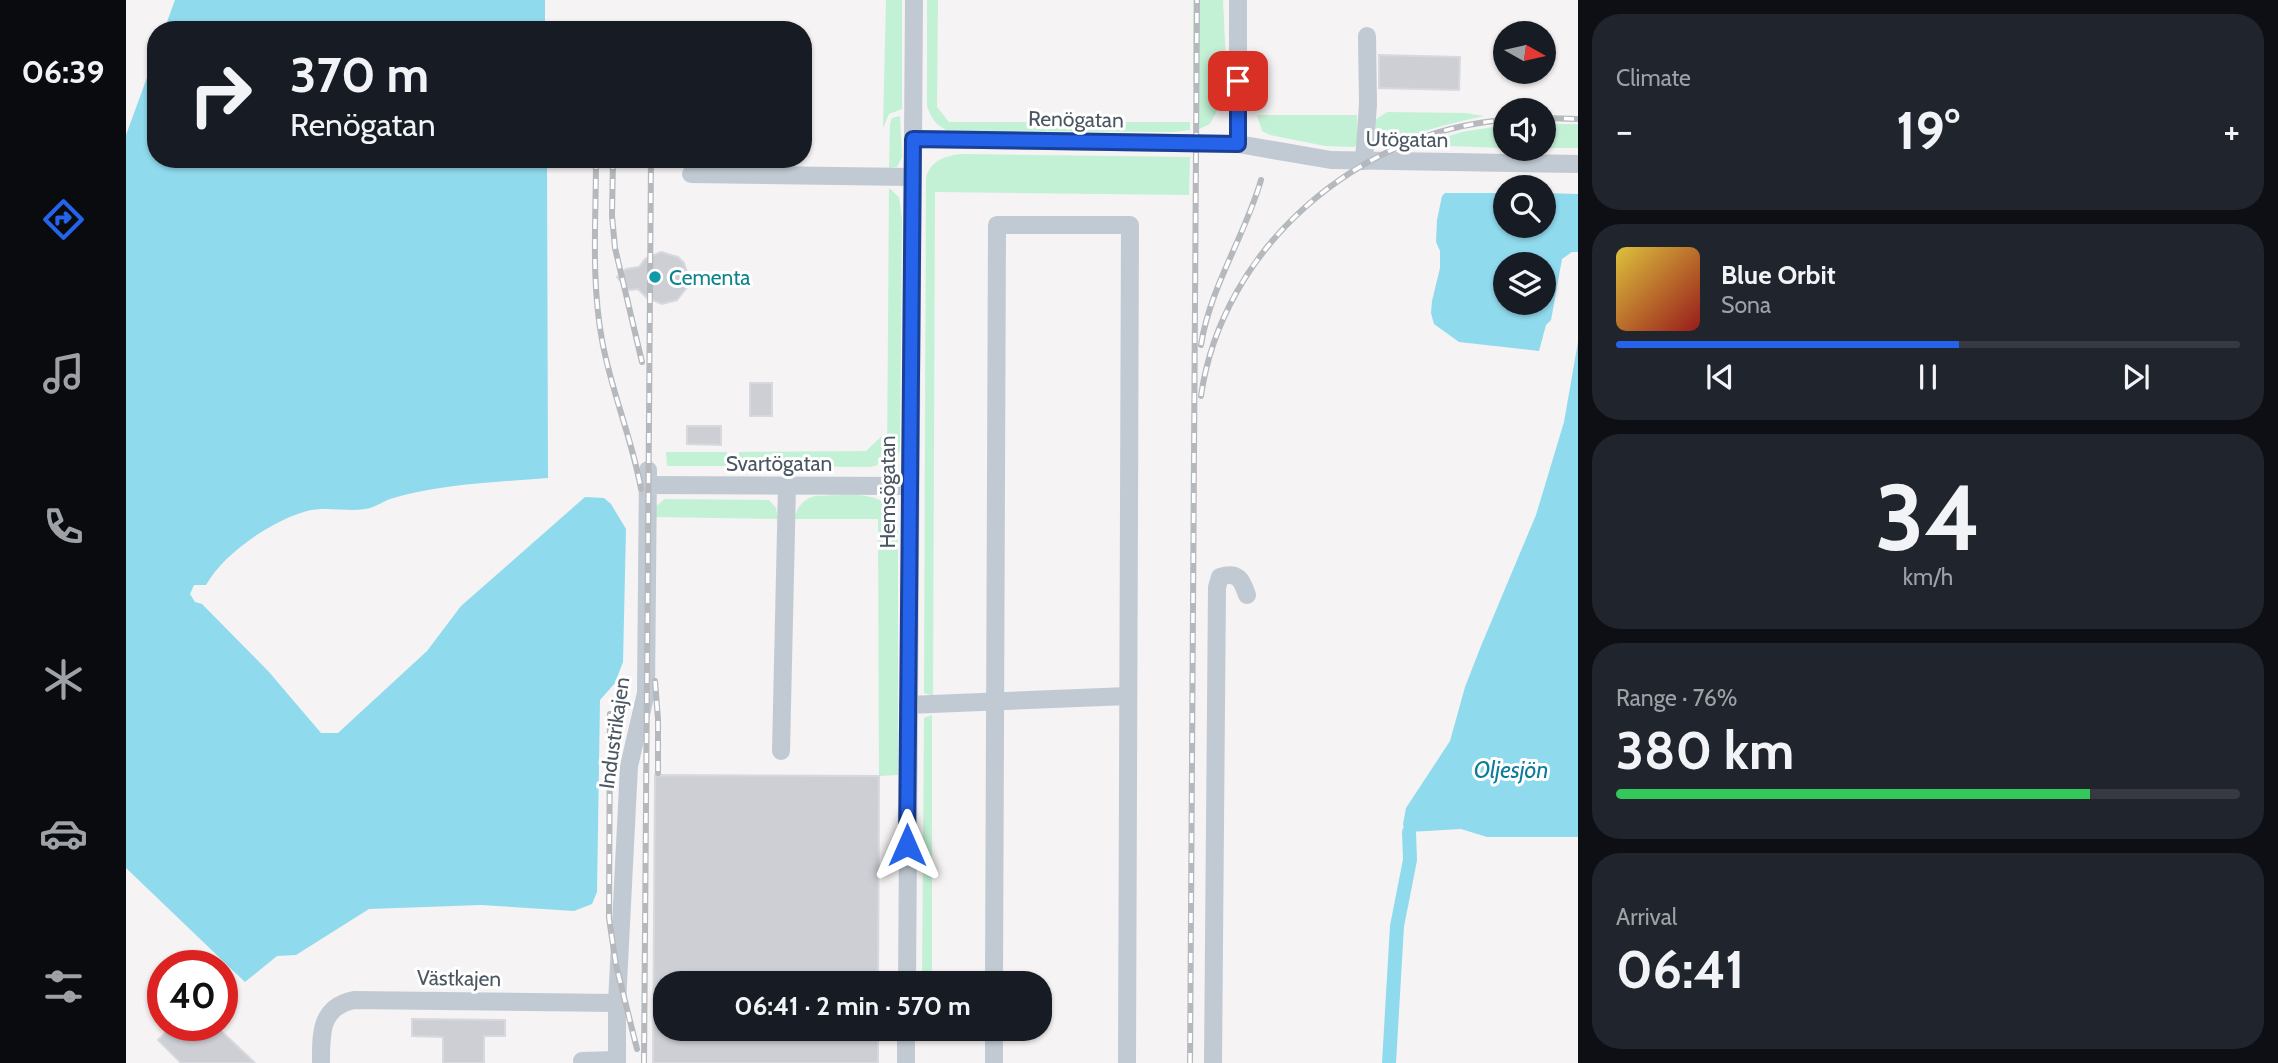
<!DOCTYPE html>
<meta charset="utf-8">
<style>
:root{--surface:#171b24;--page:#20242c;--text:#f1f3f6;--muted:#9ea1a6;--line:#363941;--accent:#2563eb}
body{margin:0;font-family:Cabin,sans-serif;background:var(--page);color:var(--text);height:100vh;display:flex;flex-direction:column;font-size:26px;white-space:nowrap}
*{box-sizing:border-box;margin:0}
p{font-size:23px;color:var(--muted)}
.icon{flex:none;width:38px;height:38px;fill:none;stroke:currentColor;stroke-width:2;stroke-linecap:round;stroke-linejoin:round}
.map{position:relative;flex:1;overflow:hidden}
.details{display:flex;flex-direction:column;gap:14px;padding:14px;background:#0d0f14;width:700px}
.details>*{flex:none}
.top-card{position:absolute;left:21px;top:21px;width:665px;height:147px;border-radius:28px;box-shadow:0 2px 5px #0004;background:#171b24;color:var(--text);overflow:hidden}
.needle{width:46px;rotate:98deg}
.controls{position:absolute;left:1367px;top:21px;display:grid;gap:14px}
.controls a{display:grid;place-items:center;width:63px;height:63px;border-radius:50%;background:var(--surface);box-shadow:0 2px 5px #0004;font-size:35px}
.speed{position:absolute;left:21px;top:950px;display:flex;gap:14px;font-size:35px;font-weight:700;text-align:center}
.speed>*{display:grid;place-content:center;width:91px;height:91px;border-radius:50%;background:var(--surface);box-shadow:0 2px 5px #0004;line-height:1}
.speed .limit{border:10px solid #d22;background:#fff;color:#111}
.pin{position:absolute;display:grid;place-items:center;width:60px;height:60px;color:#fff;margin:-30px;border-radius:14px;box-shadow:0 4px 10px #0006}
.me{position:absolute;width:77px;margin:-38px;rotate:0deg;stroke-linejoin:round;filter:drop-shadow(0 0 5px #0008)}
.turn{display:flex;align-items:center;gap:24px;height:147px;padding:0 28px;font-size:32px}
.turn .icon{width:91px;height:91px;stroke-width:2.5}
.turn b{display:block;font-size:49px;line-height:60px}
.big{font-size:52px;font-weight:700;line-height:1.1}
.details .card{flex:1;display:flex;flex-direction:column;justify-content:center;gap:10px;min-width:0;padding:0 24px;border-radius:28px;background:var(--page)}
.details .dial{align-items:center;gap:0}
.dial b{font-size:91px;line-height:1}
.song{display:flex;align-items:center;gap:21px}
.cover{width:84px;height:84px;border-radius:10px;background:linear-gradient(135deg,hsl(50 70% 55%),hsl(0 70% 35%))}
.played{height:7px;border-radius:4px;background:linear-gradient(90deg,var(--accent) 55%,var(--line) 55%)}
.keys{display:flex;justify-content:space-around;direction:ltr}
.heat{display:flex;justify-content:space-between;align-items:center;font-size:38px;direction:ltr}
.charge{height:10px;border-radius:5px;background:linear-gradient(90deg,#34c759 76%,var(--line) 0)}
.trip{position:absolute;left:527px;top:971px;width:399px;height:70px;border-radius:28px;background:var(--surface);box-shadow:0 2px 5px #0004;font-weight:700;line-height:70px;text-align:center}
main{display:flex;flex:1;min-height:0}
.tabs{display:flex;flex-direction:column;width:126px;justify-content:space-around;align-items:center;background:#090b0e;color:var(--muted)}
.tabs .icon{width:49px;height:49px}
.tabs .on{color:var(--accent)}
.tabs b{font-size:32px;color:var(--text)}
.map>svg:first-child{display:block}
</style>
<main>
<nav class="tabs">
<b>06:39</b>
<svg class="icon on" aria-label="directions" viewBox="0 0 24 24"><path d="M12 3l9 9-9 9-9-9zM9 14v-3h6M13 9l2 2-2 2"/></svg>
<svg class="icon" aria-label="music" viewBox="0 0 24 24"><path d="M9 18V5l10-2v13"/><circle cx="6" cy="18" r="3"/><circle cx="16" cy="16" r="3"/></svg>
<svg class="icon" aria-label="phone" viewBox="0 0 24 24"><path d="M5 4h4l2 5-3 2q2 4 5 5l2-3 5 2v4C11 20 4 13 5 4z"/></svg>
<svg class="icon" aria-label="climate" viewBox="0 0 24 24"><path d="M12 3v18M4 7l16 10M4 17L20 7"/></svg>
<svg class="icon" aria-label="car" viewBox="0 0 24 24"><path d="M5 17H2v-5l4-1 3-4h7l3 4 3 1v5h-3M9 17h6M6 11h13"/><circle cx="7" cy="17" r="2"/><circle cx="17" cy="17" r="2"/></svg>
<svg class="icon" aria-label="filters" viewBox="0 0 24 24"><path d="M4 7h16M4 17h16"/><circle cx="9" cy="7" r="2"/><circle cx="15" cy="17" r="2"/></svg>
</nav>
<div class="map">
<svg width="1452" height="1063" viewBox="0 0 1452 1063">
<rect width="100%" height="100%" fill="#f5f3f3"/>
<g fill="#c3f1d5">
<path d="M 760,0 L 776,0 L 776,109 L 763,114 L 757,128 Z"/>
<path d="M 801,0 L 812,0 L 811,107 L 823,122 L 1064,122 L 1064,130 L 1048,132 L 823,131 C 811,127 805,118 801,106 Z"/>
<path d="M 1067,0 L 1097,0 L 1102,105 L 1093,107 L 1084,124 L 1073,129 L 1067,80 Z"/>
<path d="M 1261,112 L 1339,113 L 1358,116 C 1331,122 1304,128 1279,138 C 1273,141 1266,145 1259,143 C 1249,140 1249,129 1249,120 Z"/>
<path d="M 1131,115 L 1231,115 L 1231,145 L 1228,147 L 1199,146 L 1144,135 L 1136,131 Z"/>
<path d="M 774,116 L 776,157 L 771,167 L 763,168 L 764,124 L 766,118 Z"/>
<rect x="1418" y="124" width="34" height="24"/>
<path d="M 1379,125 L 1379,148 L 1294,145 L 1336,132 Z"/>
<path d="M 837,154 L 1064,157 L 1063,195 L 809,192 L 807,696 L 798,693 L 800,178 C 804,160 821,155 837,154 Z"/>
<path d="M 763,188 L 773,197 L 776,219 L 774,449 L 770,462 L 764,469 L 761,463 Z"/>
<path d="M 756,436 L 756,460 L 751,465 L 744,467 L 613,466 L 613,452 L 740,451 Z"/>
<path d="M 540,452 L 601,452 L 601,466 L 541,466 Z"/>
<path d="M 689,496 C 719,496 757,487 772,519 L 772,775 L 753,776 L 752,519 L 669,519 C 670,507 678,499 689,496 Z"/>
<path d="M 539,499 L 643,500 L 650,508 L 652,519 L 528,517 L 530,506 Z"/>
<path d="M 806,715 L 806,983 L 796,984 L 798,718 Z"/>
</g>
<g fill="#90daee" fill-rule="evenodd">
<path d="M 49,0 L 419,0 L 419,30 L 38,30 Z"/>
<path d="M 30,53 L 30,159 L 421,159 L 422,478 C 371,482 313,484 264,499 C 256,502 248,508 239,509 C 221,512 199,506 181,511 C 145,521 98,553 80,585 L 68,585 L 64,594 L 69,602 L 76,604 L 143,672 L 195,733 L 212,733 L 301,651 L 335,606 L 459,497 L 478,498 L 485,504 L 500,529 L 497,662 L 489,683 L 474,700 L 471,892 L 466,904 L 448,911 L 355,905 L 243,909 L 170,955 L 151,956 L 119,982 L 0,868 L 0,135 Z"/>
<path d="M 1319,193 L 1379,193 L 1379,226 L 1418,226 L 1418,193 L 1452,194 L 1452,252 L 1446,252 L 1436,259 L 1425,320 L 1420,325 L 1413,351 L 1333,342 L 1308,324 L 1305,313 L 1306,301 L 1314,268 L 1314,251 L 1310,242 L 1311,220 L 1316,196 ZM 1379,264 L 1418,264 L 1418,303 L 1379,303 Z"/>
<path d="M 1452,342 L 1452,837 L 1361,837 L 1335,829 L 1283,832 L 1278,829 L 1277,824 L 1280,808 L 1324,741 L 1339,687 L 1355,646 L 1410,515 L 1438,422 Z"/>
</g>
<g fill="none" stroke-linecap="round" stroke-linejoin="round">
<path stroke="#90daee" stroke-width="14" d="M 1263,1063 L 1271,926 L 1284,860 L 1283,832"/>
</g>
<g fill="#cdcfd5" stroke="#d7d9de" stroke-width="2">
<path d="M 1253,55 L 1334,57 L 1333,90 L 1253,88 Z"/>
<path d="M 535,252 L 552,257 L 558,263 L 563,279 L 561,287 L 551,300 L 536,304 L 521,298 L 512,289 L 503,290 L 499,287 L 491,277 L 500,269 L 513,267 L 519,259 Z"/>
<rect x="624" y="383" width="22" height="33"/>
<path d="M 561,426 L 595,426 L 595,445 L 561,444 Z"/>
<path d="M 529,775 L 753,776 L 752,984 L 539,984 L 539,1029 L 752,1029 L 752,1063 L 527,1063 Z"/>
<path d="M 286,1019 L 379,1020 L 379,1036 L 358,1036 L 358,1063 L 317,1063 L 317,1037 L 286,1036 Z"/>
<path d="M 46,1026 L 90,1026 L 129,1063 L 55,1063 L 32,1040 Z"/>
</g>
<g fill="none" stroke-linecap="round" stroke-linejoin="round">
<g stroke="#c1cad2" stroke-width="18">
<path d="M 787,139 L 1112,144 L 1205,160 L 1452,164"/>
<path d="M 1112,144 L 1112,0"/>
<path d="M 1238,161 L 1242,104 L 1241,36"/>
<path d="M 565,174 L 786,177"/>
<path d="M 522,485 L 784,486"/>
<path d="M 782,705 L 1002,696"/>
<path d="M 655,751 L 661,486"/>
<path d="M 781,984 L 788,0"/>
<path d="M 868,984 L 871,225 L 1004,225 L 1001,1063"/>
<path d="M 456,1061 L 491,1060"/>
<path d="M 195,1063 C 195,1033 194,1007 228,1000 L 491,1003"/>
<path d="M 491,1063 L 491,1003 L 503,766 L 520,693 L 522,470"/>
<path d="M 780,1063 L 780,1029"/>
<path d="M 868,1063 L 868,1029"/>
<path d="M 1087,1063 L 1091,587 L 1094,577 C 1112,571 1116,580 1121,595"/>
</g>
<g stroke="#b5b8bd" stroke-width="6">
<g id="rail">
<path d="M 1418,118 L 1452,119"/>
<path d="M 470,159 C 470,219 465,281 476,340 C 485,391 506,438 515,489"/>
<path d="M 487,159 L 486,216 L 489,248 L 516,362"/>
<path d="M 1075,345 C 1084,287 1119,236 1135,180"/>
<path d="M 1075,396 C 1096,248 1232,131 1379,120"/>
<path d="M 529,681 L 532,719 L 532,773"/>
<path d="M 484,714 L 483,918 L 490,965 L 511,1049"/>
<path d="M 518,1063 L 525,159"/>
<path d="M 1064,1063 L 1071,0"/>
</g>
</g>
<use href="#rail" stroke="#fff" stroke-width="3.5" stroke-dasharray="10" stroke-linecap="butt"/>
</g>
<g fill="none" stroke-linecap="round" stroke-linejoin="round">
<g stroke="#184099" stroke-width="18">
<path id="route" d="M 781,845 L 787,139 L 1112,144 L 1112,81"/>
</g>
<use href="#route" stroke="#2563eb" stroke-width="12"/>
</g>
<circle fill="#0f9aa8" stroke="#fff" stroke-width="2.5" cx="529" cy="277" r="7"/>
<g text-anchor="middle" dominant-baseline="central" stroke-width="6" stroke-linejoin="round" paint-order="stroke">
<g font-size="21" fill="#4a5661" stroke="#fff">
<text transform="translate(950 119) rotate(1)">Renögatan</text>
<text transform="translate(1281 139) rotate(1)">Utögatan</text>
<text x="653" y="463">Svartögatan</text>
<text transform="translate(761 492) rotate(-90)">Hemsögatan</text>
<text transform="translate(488 733) rotate(-82)">Industrikajen</text>
<text transform="translate(333 978) rotate(1)">Västkajen</text>
</g>
<g font-size="21" fill="#0d838f" stroke="#fff" text-anchor="start">
<text x="543" y="277">Cementa</text>
</g>
<g font-size="23" font-style="italic" fill="#0c7c9b" stroke="#fff">
<text x="1385" y="770">Oljesjön</text>
</g>
</g>
</svg>
<div class="controls">
<a><svg class="needle" viewBox="-14 -14 28 28"><path d="M0-13l5 13h-10z" fill="#e53935"/><path d="M0 13l5-13h-10z" fill="#9ea1a6"/></svg></a>
<a><svg class="icon" aria-label="sound" viewBox="0 0 24 24"><path d="M4 9h4l5-4v14l-5-4H4zM17 9q2 3 0 6"/></svg></a>
<a><svg class="icon" aria-label="search" viewBox="0 0 24 24"><circle cx="10" cy="10" r="6"/><path d="M15 15l6 6"/></svg></a>
<a><svg class="icon" aria-label="layers" viewBox="0 0 24 24"><path d="M12 4l9 5-9 5-9-5zM3 14l9 5 9-5"/></svg></a>
</div>
<div class="speed"><div class="limit">40</div></div>
<div class="pin" style="left:1112px;top:81px;background:#d93025"><svg class="icon" aria-label="arrive" viewBox="0 0 24 24"><path d="M6 21V4h12l-3 4 3 4H6"/></svg></div>
<svg class="me" style="left:781px;top:845px" viewBox="-20 -20 40 40"><path d="M0-17L14 15 0 8-14 15z" fill="#2563eb" stroke="#fff" stroke-width="4"/></svg>
<div class="trip">06:41 · 2 min · 570 m</div>
<div class="top-card">
<div class="turn"><svg class="icon" aria-label="right" viewBox="0 0 24 24"><path d="M7 20v-9h11M14 6l5 5-5 5"/></svg><div><b>370 m</b>Renögatan</div></div>
</div>
</div>
<section class="details">
<div class="card"><p>Climate</p>
<div class="heat"><a>−</a><b class="big">19°</b><a>+</a></div>
</div>
<div class="card">
<div class="song"><i class="cover"></i><div><b>Blue Orbit</b><p>Sona</p></div></div>
<div class="played"></div>
<div class="keys"><svg class="icon" aria-label="previous" viewBox="0 0 24 24"><path d="M18 5L8 12l10 7zM5 5v14"/></svg><svg class="icon" aria-label="pause" viewBox="0 0 24 24"><path d="M8 5v14M16 5v14"/></svg><svg class="icon" aria-label="next" viewBox="0 0 24 24"><path d="M6 5l10 7-10 7zM19 5v14"/></svg></div>
</div>
<div class="card dial"><b>34</b><p>km/h</p></div>
<div class="card"><p>Range · 76%</p><b class="big">380 km</b><div class="charge"></div></div>
<div class="card"><p>Arrival</p><b class="big">06:41</b></div>
</section>
</main>
